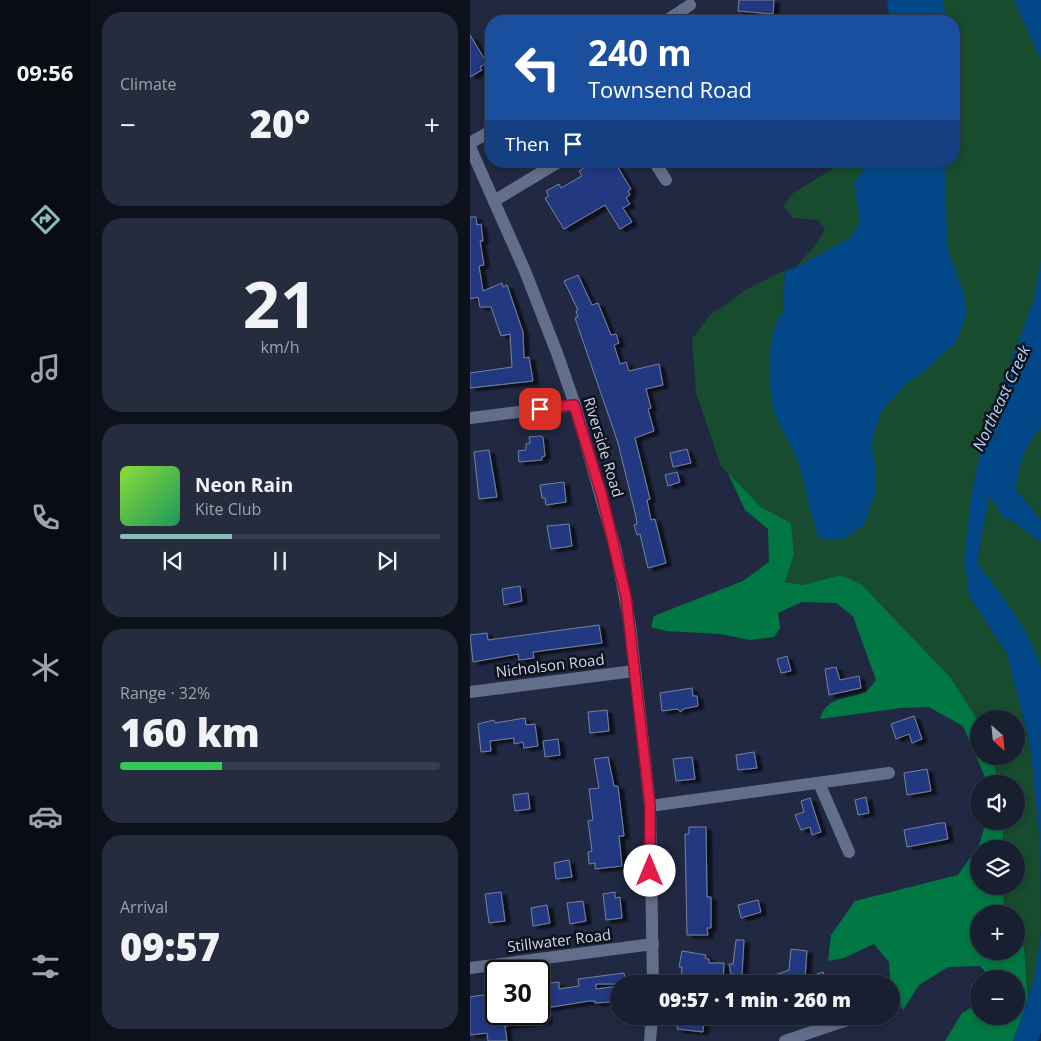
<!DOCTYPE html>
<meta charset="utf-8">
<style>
:root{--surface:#181f31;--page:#252c3d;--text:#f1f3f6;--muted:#9fa2ab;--line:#363d4d;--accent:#8bbbb9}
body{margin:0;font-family:"Open Sans",sans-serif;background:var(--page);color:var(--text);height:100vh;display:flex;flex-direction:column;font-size:19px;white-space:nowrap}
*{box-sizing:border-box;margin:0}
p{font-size:16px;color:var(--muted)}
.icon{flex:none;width:28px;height:28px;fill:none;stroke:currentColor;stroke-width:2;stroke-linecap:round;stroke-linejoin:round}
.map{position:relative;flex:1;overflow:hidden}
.panel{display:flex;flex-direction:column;gap:12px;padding:12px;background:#0d111b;width:380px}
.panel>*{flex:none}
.top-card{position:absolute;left:15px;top:15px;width:475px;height:152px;border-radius:20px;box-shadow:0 2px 8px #0003,0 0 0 1px var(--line);background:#1a4fa0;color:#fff;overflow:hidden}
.needle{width:32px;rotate:153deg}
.buttons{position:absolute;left:500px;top:710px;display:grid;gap:10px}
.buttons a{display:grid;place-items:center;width:55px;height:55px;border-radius:50%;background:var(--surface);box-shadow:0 2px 8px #0003,0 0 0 1px var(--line);font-size:25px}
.speed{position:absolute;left:15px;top:960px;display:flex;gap:10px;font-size:25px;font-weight:700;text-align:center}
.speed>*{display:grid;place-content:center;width:65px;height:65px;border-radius:50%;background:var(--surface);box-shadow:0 2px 8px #0003,0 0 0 1px var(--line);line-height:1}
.speed .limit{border:2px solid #111;border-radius:8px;background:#fff;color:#111}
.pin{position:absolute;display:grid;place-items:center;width:42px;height:42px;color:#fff;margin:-21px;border-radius:10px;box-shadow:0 2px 8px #0006}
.me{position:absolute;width:55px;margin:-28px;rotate:0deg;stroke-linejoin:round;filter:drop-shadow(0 0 4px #0008)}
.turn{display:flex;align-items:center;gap:18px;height:105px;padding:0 20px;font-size:22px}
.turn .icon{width:65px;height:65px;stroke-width:2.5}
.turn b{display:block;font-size:35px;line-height:42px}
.then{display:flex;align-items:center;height:48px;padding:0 20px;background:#0003;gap:10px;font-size:19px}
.big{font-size:38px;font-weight:800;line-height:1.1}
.panel .card{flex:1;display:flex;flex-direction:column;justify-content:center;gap:8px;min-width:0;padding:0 18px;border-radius:20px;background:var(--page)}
.panel .dial{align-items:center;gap:0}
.dial b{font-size:65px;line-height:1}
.song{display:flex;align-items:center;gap:15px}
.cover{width:60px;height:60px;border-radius:8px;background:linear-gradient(135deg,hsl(90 70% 55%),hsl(150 70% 35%))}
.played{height:5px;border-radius:2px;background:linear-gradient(90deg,var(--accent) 35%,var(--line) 35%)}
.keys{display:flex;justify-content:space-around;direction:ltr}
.heat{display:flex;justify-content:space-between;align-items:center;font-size:28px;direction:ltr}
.charge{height:8px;border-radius:4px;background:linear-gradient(90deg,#34c759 32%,var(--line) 0)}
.trip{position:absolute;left:140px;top:975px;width:290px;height:50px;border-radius:25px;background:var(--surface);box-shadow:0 2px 8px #0003,0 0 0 1px var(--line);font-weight:800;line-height:50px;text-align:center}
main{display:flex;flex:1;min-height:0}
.dock{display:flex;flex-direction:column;width:90px;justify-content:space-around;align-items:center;background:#0a0c14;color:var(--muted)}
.dock .icon{width:35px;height:35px}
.dock .on{color:var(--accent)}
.dock b{font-size:22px;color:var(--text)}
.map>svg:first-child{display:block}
</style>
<main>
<nav class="dock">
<b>09:56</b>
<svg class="icon on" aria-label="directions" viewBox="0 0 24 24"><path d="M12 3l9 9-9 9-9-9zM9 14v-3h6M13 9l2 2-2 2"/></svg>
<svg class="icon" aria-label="music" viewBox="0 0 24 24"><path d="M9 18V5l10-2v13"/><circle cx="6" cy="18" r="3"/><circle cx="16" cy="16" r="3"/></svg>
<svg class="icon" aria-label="phone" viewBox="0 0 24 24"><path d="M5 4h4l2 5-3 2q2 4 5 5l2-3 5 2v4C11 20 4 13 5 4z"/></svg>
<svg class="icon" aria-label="climate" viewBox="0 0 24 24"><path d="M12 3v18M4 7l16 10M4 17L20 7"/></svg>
<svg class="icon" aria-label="car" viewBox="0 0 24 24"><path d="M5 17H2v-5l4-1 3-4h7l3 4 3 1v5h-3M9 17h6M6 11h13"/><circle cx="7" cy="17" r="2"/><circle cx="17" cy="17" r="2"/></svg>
<svg class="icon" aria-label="filters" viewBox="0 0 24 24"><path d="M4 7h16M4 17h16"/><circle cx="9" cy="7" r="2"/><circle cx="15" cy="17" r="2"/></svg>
</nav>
<section class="panel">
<div class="card"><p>Climate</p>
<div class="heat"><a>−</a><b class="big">20°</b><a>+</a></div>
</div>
<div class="card dial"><b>21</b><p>km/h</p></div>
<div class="card">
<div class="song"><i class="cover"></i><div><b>Neon Rain</b><p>Kite Club</p></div></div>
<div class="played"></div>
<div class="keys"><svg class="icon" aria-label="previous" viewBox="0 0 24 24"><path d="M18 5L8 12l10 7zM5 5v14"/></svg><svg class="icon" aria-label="pause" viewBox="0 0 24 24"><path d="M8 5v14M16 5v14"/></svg><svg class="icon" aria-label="next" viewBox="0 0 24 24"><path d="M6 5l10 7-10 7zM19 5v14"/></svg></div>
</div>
<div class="card"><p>Range · 32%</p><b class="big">160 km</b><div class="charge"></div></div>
<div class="card"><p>Arrival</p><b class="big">09:57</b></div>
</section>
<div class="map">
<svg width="571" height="1041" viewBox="0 0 571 1041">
<defs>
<filter id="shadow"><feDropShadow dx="5.5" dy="3" stdDeviation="1" flood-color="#0009"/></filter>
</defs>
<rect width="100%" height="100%" fill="#202941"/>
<g fill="#174c2e">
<path d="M 458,0 L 571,0 L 571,280 L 514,436 L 501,498 L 499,596 L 537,654 L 560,744 L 570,842 L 571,931 L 565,976 L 558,999 L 554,948 L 546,935 L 546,914 L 535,914 L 532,886 L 546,886 L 546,849 L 532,849 L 534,821 L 546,821 L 546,784 L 530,784 L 521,756 L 546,756 L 546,719 L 509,719 L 509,722 L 480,677 L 392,585 L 371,575 L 333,585 L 315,582 L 324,554 L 321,523 L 291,507 L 251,466 L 226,393 L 222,339 L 240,315 L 279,288 L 315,270 L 313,312 L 327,318 L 325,268 L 345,245 L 355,229 L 348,220 L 323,218 L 313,206 L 323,193 L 376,161 L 484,161 L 484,21 L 463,21 Z"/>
<path d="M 571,390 L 571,520 L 546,490 L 543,440 Z"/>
<path d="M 519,495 L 540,519 L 571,542 L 571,669 C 556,624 534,600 507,563 Z"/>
</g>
<g fill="#017843">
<path d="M 258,473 L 291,507 L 321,523 L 324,554 L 315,582 L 333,585 L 371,575 L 392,585 L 480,677 L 509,722 L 509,756 L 521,756 L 530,784 L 518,784 L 493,726 L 459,707 L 431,708 L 350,719 C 357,695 378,700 395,692 C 399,689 403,684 406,680 L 383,616 L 366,603 L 332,602 L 308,613 L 310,628 L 304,637 L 280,640 L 250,634 L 196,631 L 181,627 L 184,616 L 273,581 L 299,562 L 298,529 L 275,510 Z"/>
<path d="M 516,821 L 534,821 L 532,849 L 509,849 L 509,886 L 532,886 L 535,914 L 509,914 L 509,951 L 546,951 L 546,935 L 554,948 L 558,999 L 543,1041 L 475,1041 L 492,1013 L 509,1003 L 509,1016 L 546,1016 L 546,979 L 522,979 L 510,966 L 478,967 L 449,985 L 433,1010 L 421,988 L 419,962 L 404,944 L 374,958 L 358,961 L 361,935 L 385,901 L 488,875 L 509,845 Z"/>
</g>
<g fill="#024888">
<path d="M 417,0 L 473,0 L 476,21 L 420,21 Z"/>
<path d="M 544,0 L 571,0 L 571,60 Z"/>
<path d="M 401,161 L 475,161 L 477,246 L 494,295 L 497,313 L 486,342 L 455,371 L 437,383 L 411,412 L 401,444 L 406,469 L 406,490 L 394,525 L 372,540 L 349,538 C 339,512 336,483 326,457 C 321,444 312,432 307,419 C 297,395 295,332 313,312 L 315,270 L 325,268 L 380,238 L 390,221 L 384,183 Z"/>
<path d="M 571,259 L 571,426 C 556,447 547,464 546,490 L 571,520 L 571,542 L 540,519 L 534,519 L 519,496 L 507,562 C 532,598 559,626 571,669 L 571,906 L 570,842 L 560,744 L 537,654 L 499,596 L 494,559 L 501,498 L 514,436 L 564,299 Z"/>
<path d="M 571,931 L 571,1032 L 567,1041 L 543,1041 L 565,976 Z"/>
</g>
<g fill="#243981" stroke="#75819e" filter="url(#shadow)">
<path d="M 269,0 L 304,0 L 303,14 L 268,11 Z"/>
<path d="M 0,35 L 17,63 L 10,67 L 12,70 L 0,77 Z"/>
<path d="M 136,161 L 144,161 L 161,189 L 158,191 L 160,195 L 156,198 L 160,204 L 153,208 L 162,222 L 150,229 L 135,205 L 94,229 L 75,198 L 79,196 L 76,191 L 89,184 L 91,188 L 112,176 L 109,171 L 124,162 L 127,167 Z"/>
<path d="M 0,217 L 6,217 L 7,225 L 11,224 L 13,241 L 10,241 L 14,265 L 9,266 L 13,291 L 32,283 L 33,287 L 37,285 L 53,332 L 54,358 L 59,357 L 63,381 L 0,388 L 0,373 L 42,367 L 40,334 L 31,336 L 21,307 L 10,307 L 8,297 L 0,299 Z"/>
<path d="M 108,275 L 122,305 L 128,303 L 141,335 L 146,334 L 149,343 L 144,345 L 150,364 L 156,362 L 159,371 L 189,364 L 193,385 L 176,389 L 181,408 L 178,409 L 184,431 L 165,438 L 180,499 L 177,500 L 181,520 L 185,519 L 196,563 L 178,568 L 170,534 L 167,535 L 164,525 L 167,524 L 166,517 L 148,443 L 105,318 L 108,317 L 106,311 L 108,310 L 94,281 Z"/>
<path d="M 70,436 L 73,437 L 75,456 L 72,457 L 72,460 L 49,462 L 48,451 L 56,450 L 56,444 L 60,443 L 59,437 Z"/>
<path d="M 217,449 L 221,463 L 203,467 L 200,453 Z"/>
<path d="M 19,450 L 27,497 L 9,499 L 4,452 Z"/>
<path d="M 207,472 L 210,482 L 198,486 L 195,475 Z"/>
<path d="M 94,482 L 96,502 L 76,505 L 75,498 L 72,498 L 70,485 Z"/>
<path d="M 99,524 L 102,546 L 81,549 L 77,526 Z"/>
<path d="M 50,586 L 52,601 L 34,605 L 32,589 Z"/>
<path d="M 129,625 L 132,643 L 63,652 L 64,658 L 49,660 L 48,654 L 3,662 L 0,635 L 17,633 L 18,640 Z"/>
<path d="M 317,656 L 321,671 L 311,673 L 307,659 Z"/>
<path d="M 366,667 L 370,680 L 389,676 L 391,688 L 359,695 L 355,669 Z"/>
<path d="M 222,688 L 223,696 L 227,696 L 228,706 L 213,709 L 211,712 L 207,709 L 192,711 L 190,693 Z"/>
<path d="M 137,710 L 139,731 L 120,733 L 118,712 Z"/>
<path d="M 444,716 L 452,739 L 442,743 L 439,734 L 426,739 L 421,724 Z"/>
<path d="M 55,718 L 56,725 L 65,724 L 68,746 L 54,748 L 53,742 L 44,744 L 44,738 L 20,741 L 21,751 L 11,752 L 8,724 L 24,720 L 25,723 Z"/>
<path d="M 88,739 L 90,755 L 75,757 L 73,741 Z"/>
<path d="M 284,752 L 287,768 L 268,770 L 266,755 Z"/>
<path d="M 138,757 L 144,786 L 148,786 L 154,836 L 149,836 L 152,866 L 125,869 L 125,863 L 119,864 L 118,852 L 122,851 L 118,821 L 123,820 L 119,789 L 129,788 L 124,759 Z"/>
<path d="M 222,757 L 225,779 L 206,781 L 203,759 Z"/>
<path d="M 457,769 L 461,791 L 437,795 L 434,773 Z"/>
<path d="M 58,793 L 60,809 L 45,811 L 43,795 Z"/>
<path d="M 396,797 L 399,813 L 388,815 L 385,800 Z"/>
<path d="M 340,798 L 351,832 L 342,835 L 340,827 L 331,830 L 325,815 L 334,812 L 331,801 Z"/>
<path d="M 470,823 L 475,823 L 478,839 L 437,847 L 434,830 Z"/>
<path d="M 219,827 L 236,827 L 237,897 L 241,897 L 241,928 L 237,928 L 238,935 L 217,935 L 215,834 L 219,834 Z"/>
<path d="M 99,860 L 102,877 L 86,879 L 84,863 Z"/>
<path d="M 31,892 L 35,921 L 19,923 L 15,894 Z"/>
<path d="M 145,892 L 145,898 L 150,897 L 152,918 L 136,920 L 133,894 Z"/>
<path d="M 288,900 L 291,912 L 271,918 L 268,905 Z"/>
<path d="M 113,901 L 116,921 L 100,924 L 97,903 Z"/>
<path d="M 77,905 L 80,923 L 63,926 L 61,908 Z"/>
<path d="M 266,940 L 274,940 L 272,975 L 261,974 L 259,964 L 263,964 Z"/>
<path d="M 321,949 L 337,951 L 335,978 L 353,972 L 357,984 L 308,984 L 305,975 L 319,970 Z"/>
<path d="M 212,951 L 236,955 L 235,958 L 239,959 L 239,963 L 254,963 L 253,984 L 211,984 L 212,967 L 209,967 Z"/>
<path d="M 154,973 L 156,984 L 126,984 L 126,989 L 149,986 L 149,998 L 140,999 L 140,1002 L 125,1003 L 125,1001 L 119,1001 L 70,1009 L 69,988 L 75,987 L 74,984 L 89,982 L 89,989 L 109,986 L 108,979 Z"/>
<path d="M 26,993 L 26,1014 L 76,1014 L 77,1021 L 35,1026 L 37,1041 L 18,1041 L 17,1033 L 0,1035 L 0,997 Z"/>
<path d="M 208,1016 L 234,1016 L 233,1032 L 207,1029 Z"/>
</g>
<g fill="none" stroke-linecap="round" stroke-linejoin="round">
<g stroke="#636e8b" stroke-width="12">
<path d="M 196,21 L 220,5"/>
<path d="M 0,143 L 21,131"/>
<path d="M 0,147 L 55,271 L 87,353 L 105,405 L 146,551 L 160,625 L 180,806 L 183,984"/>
<path d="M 184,161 L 196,180"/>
<path d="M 24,201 L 90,161"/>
<path d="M 0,418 L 105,405"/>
<path d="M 0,692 L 164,671"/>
<path d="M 349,783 L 379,852"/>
<path d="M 180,806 L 419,773"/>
<path d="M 0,968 L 183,944"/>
<path d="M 180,1041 L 182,1016"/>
<path d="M 315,1041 L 389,1016"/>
</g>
</g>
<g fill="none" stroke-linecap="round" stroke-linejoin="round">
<g stroke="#92132f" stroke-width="12">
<path id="route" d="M 70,409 L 104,405 L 132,496 L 156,597 L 180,806 L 180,871"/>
</g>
<use href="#route" stroke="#e11d48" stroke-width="9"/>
</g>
<g text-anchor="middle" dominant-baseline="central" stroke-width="5" stroke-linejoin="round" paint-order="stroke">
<g font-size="15" fill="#d0d7e7" stroke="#0e121d">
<text transform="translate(134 447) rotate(73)">Riverside Road</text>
<text transform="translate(80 665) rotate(-7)">Nicholson Road</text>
<text transform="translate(89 940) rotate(-7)">Stillwater Road</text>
</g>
<g font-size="16" font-style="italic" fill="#b5d4f9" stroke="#0e121d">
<text transform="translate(531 398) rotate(-65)">Northeast Creek</text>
</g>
</g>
</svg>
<div class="buttons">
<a><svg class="needle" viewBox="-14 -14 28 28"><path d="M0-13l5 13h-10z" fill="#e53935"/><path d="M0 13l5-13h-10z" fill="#9fa2ab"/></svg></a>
<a><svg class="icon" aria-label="sound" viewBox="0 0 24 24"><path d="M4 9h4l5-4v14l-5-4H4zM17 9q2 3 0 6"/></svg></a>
<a><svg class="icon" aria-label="layers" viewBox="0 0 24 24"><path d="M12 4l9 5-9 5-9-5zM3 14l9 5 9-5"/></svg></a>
<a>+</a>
<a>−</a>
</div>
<div class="speed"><div class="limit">30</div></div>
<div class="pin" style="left:70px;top:409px;background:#d93025"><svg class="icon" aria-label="arrive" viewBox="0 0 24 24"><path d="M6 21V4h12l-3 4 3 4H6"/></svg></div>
<svg class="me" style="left:180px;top:871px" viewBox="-20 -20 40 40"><circle r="19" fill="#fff"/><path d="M0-13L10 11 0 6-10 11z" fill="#e11d48"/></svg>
<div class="trip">09:57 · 1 min · 260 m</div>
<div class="top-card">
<div class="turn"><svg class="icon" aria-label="left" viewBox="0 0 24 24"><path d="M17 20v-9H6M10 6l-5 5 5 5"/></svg><div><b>240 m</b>Townsend Road</div></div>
<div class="then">Then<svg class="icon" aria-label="arrive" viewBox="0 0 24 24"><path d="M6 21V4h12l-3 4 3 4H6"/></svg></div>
</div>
</div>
</main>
